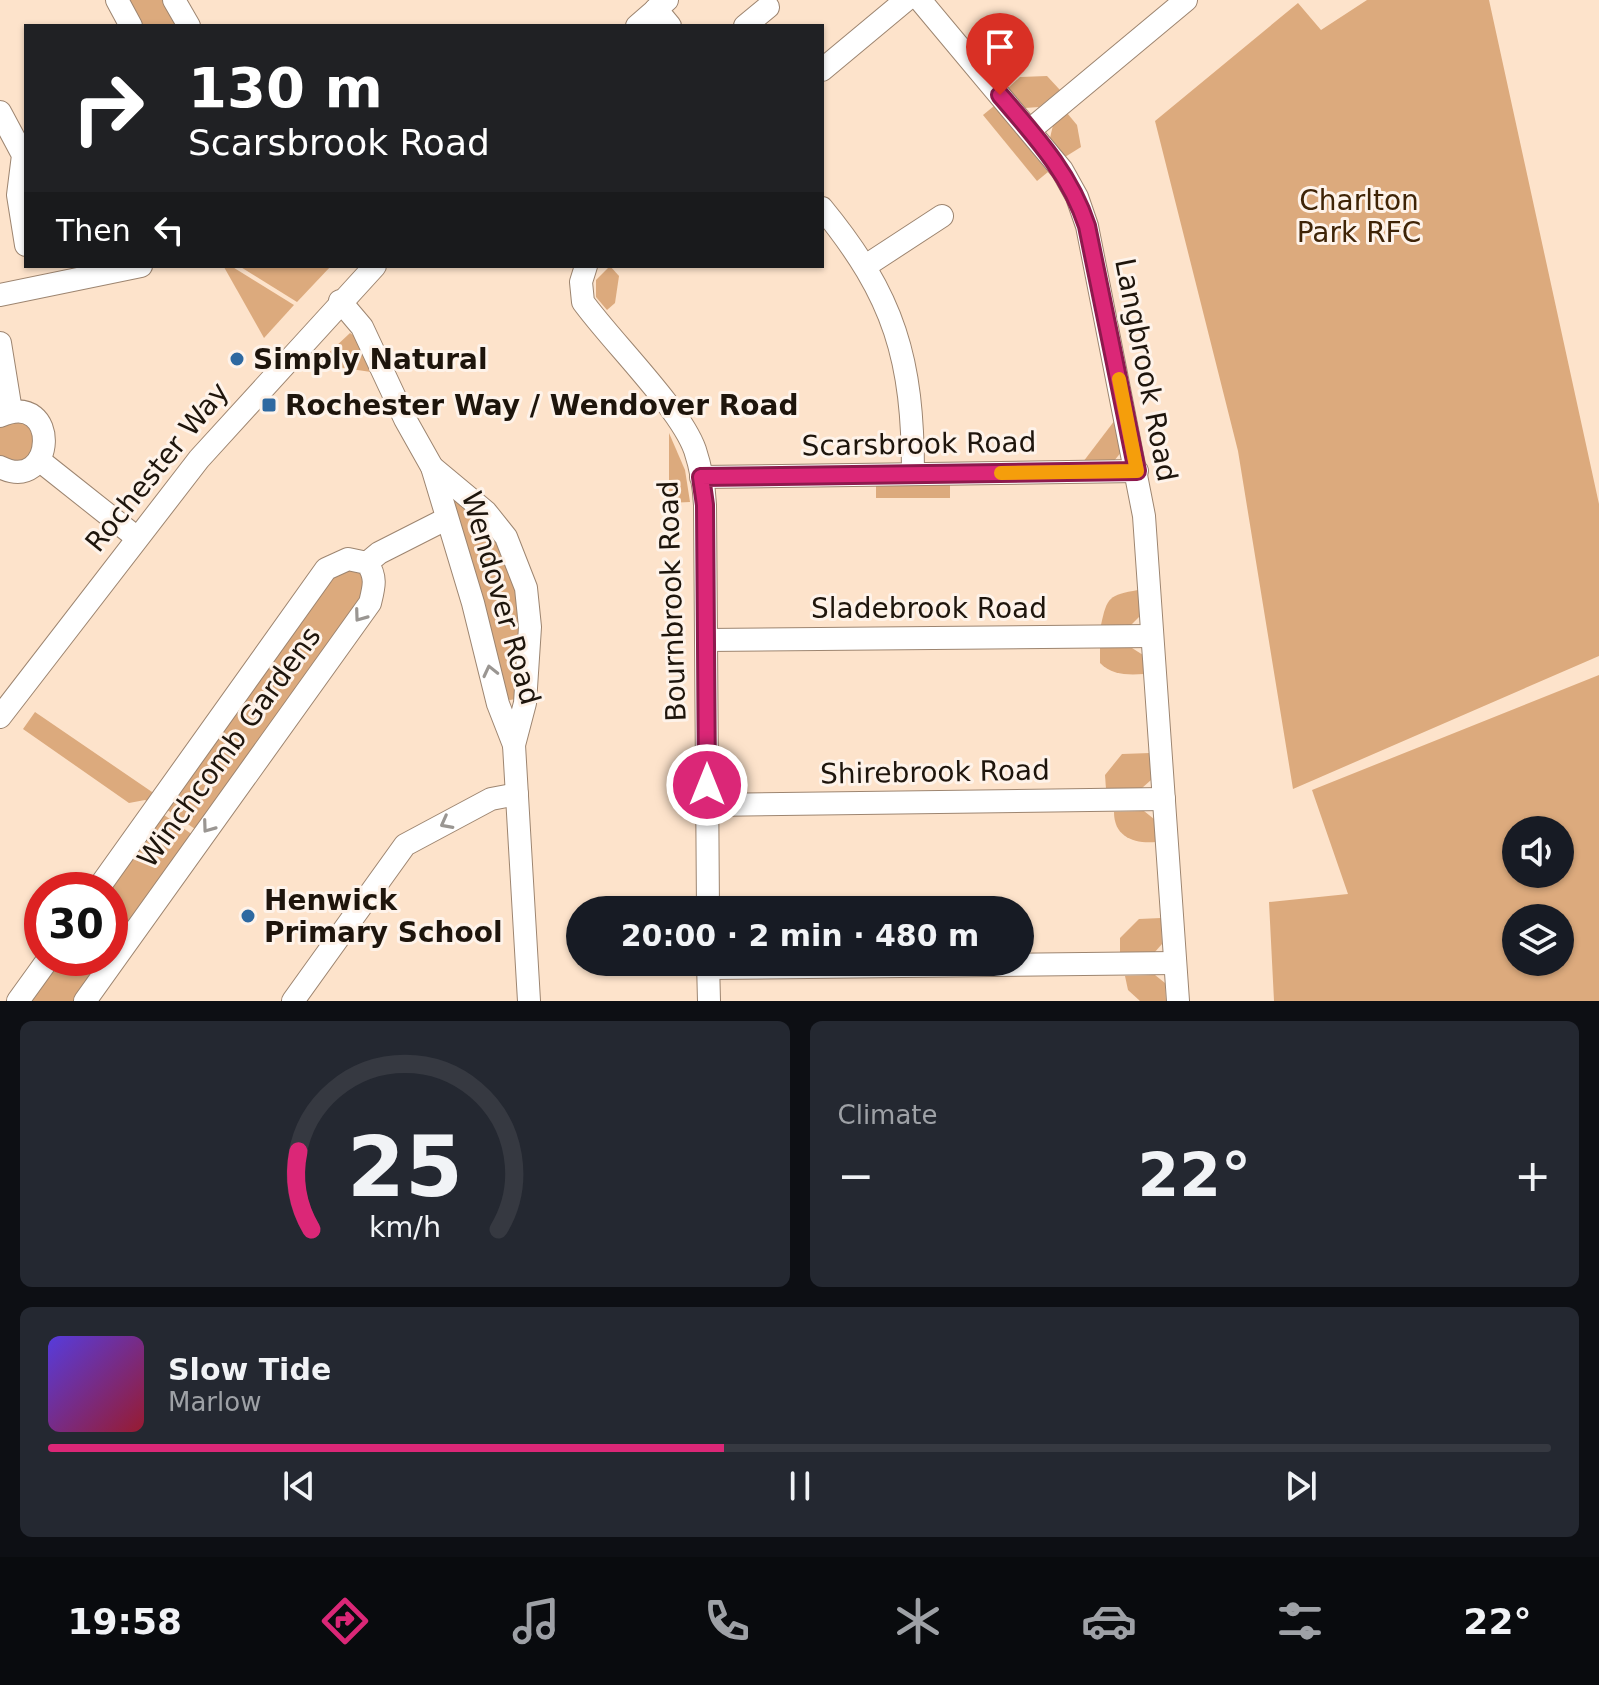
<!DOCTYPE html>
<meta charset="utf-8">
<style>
:root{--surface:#171b24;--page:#242831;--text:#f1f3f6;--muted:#9ea1a6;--line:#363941;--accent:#db2777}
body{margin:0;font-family:"DejaVu Sans",sans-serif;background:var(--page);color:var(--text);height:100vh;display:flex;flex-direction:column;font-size:30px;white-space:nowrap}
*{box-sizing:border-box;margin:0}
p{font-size:26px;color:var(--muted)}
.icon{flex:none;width:44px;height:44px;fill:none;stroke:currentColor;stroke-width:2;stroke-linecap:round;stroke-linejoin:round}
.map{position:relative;height:1001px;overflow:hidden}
.details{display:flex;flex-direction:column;gap:20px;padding:20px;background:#0d0f14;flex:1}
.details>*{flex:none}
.guide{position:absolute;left:24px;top:24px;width:800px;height:244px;border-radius:0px;box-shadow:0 2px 6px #0004;background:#202124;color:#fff;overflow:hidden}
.tools{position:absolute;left:1502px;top:816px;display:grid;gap:16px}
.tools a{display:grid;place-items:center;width:72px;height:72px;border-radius:50%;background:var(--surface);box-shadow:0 2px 6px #0004;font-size:40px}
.speed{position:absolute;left:24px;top:872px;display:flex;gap:16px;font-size:40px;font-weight:700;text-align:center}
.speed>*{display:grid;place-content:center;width:104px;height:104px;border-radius:50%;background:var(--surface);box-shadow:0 2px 6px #0004;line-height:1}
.speed .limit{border:12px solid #d22;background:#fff;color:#111}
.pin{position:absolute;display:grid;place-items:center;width:68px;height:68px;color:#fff;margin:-82px -34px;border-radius:50% 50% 50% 0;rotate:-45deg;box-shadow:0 0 8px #0007}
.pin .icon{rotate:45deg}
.me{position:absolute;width:88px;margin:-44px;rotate:0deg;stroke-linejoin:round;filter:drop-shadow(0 0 6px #0008)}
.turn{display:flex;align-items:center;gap:28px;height:168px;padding:0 32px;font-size:36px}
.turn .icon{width:104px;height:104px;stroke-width:2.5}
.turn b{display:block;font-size:56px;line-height:68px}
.then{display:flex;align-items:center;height:76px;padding:0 32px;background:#0003;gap:16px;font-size:30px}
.big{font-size:60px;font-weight:700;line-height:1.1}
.details .tile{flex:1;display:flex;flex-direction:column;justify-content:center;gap:12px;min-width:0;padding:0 28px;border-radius:12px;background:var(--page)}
.details .dial{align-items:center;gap:0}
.dial svg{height:208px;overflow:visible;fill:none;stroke:var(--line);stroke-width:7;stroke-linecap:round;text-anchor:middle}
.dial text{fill:var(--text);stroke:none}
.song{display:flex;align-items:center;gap:24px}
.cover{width:96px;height:96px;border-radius:12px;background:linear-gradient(135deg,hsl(250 70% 55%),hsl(350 70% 35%))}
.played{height:8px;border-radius:4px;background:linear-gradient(90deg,var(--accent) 45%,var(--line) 45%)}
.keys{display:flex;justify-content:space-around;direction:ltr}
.heat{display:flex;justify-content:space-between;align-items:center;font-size:44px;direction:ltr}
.details .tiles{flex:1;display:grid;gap:20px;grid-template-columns:1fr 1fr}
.tile:last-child{grid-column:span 2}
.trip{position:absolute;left:566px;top:896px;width:468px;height:80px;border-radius:40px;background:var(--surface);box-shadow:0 2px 6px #0004;font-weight:700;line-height:80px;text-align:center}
.dock{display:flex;height:128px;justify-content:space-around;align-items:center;background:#090b0e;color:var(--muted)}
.dock .icon{width:56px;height:56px}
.dock .on{color:var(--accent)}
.dock b{font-size:36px;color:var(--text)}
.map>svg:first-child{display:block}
</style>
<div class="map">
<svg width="1599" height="1001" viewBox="0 0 1599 1001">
<rect width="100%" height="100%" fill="#fde3cb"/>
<g fill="#dcaa7d" fill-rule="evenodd">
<path d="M 125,0 L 169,0 L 183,26 L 139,26 Z"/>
<path d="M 1367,0 L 1489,0 L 1599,504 L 1599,656 L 1293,789 L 1238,451 L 1155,121 L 1298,3 L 1321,30 Z"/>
<path d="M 1047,76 L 1060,90 L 1039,107 L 1025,108 L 1008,88 L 1020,77 Z"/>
<path d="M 994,106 L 1048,172 L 1037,181 L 983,115 Z"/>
<path d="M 1067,113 L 1077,125 L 1081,147 L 1065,157 L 1050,138 L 1053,125 Z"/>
<path d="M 231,266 L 294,305 L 264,338 L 224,267 Z"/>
<path d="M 239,266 L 331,266 L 297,302 Z"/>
<path d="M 610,266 L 619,276 L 615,303 L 607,310 L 596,297 L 596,280 Z"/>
<path d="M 350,333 L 356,337 L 371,372 L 317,364 Z"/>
<path d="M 1115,420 L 1122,451 L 1114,461 L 1083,462 Z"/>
<path d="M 3,422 L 27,422 L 37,441 L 26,461 L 0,458 L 0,426 Z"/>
<path d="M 669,433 L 685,470 L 690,502 L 669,503 Z"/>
<path d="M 950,485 L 950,498 L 876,498 L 876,486 Z"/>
<path d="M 460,499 L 495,533 L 523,605 L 516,699 L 510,700 L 504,698 L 454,501 Z"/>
<path d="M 335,568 L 361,570 L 369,587 L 204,824 L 200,821 L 195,829 L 163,807 Z"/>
<path d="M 1138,590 L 1140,616 L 1131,625 L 1101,625 C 1107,597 1109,595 1138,590 Z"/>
<path d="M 1100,648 L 1132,648 L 1143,655 L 1144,674 C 1127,675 1112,675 1100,663 Z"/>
<path d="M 1599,675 L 1599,1001 L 1274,1001 L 1269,902 L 1348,894 L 1312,790 ZM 1516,830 L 1560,830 L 1560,874 L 1516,874 ZM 1516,918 L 1560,918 L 1560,962 L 1516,962 Z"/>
<path d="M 35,712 L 155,794 L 149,802 L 145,800 L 129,803 L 23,729 Z"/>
<path d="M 1150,753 L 1151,780 L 1142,788 L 1106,789 L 1105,775 L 1122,754 Z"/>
<path d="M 1144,811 L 1154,819 L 1156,842 C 1134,844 1114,837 1114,812 Z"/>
<path d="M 164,815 L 196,837 L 110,956 L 110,890 L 154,820 L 159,823 Z"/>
<path d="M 1161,918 L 1162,944 L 1154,953 L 1120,954 L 1120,938 L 1139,919 Z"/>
<path d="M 56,958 L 109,958 L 78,1001 L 26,1001 Z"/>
<path d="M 1155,975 L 1165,983 L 1166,1001 L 1140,1001 L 1128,990 L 1125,976 Z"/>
</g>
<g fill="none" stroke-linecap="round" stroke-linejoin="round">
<g stroke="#9d8570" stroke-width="24">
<g id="minor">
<path d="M 117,0 L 131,26"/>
<path d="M 174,0 L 189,26"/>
<path d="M 920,0 L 1062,170 L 1077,197 L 1087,226 L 1144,516 L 1178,1001"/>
<path d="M 656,9 L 670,26"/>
<path d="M 637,26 L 667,0"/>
<path d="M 745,26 L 768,7"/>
<path d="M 822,70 L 906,0"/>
<path d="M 0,112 L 23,155 L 18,195 L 26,245"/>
<path d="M 1030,130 L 1186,0"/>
<path d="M 822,208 C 895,297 913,359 913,474"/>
<path d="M 867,265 L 942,216"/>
<path d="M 586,266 L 581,282 L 583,302 C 612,342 680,408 695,450 C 701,468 704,487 705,505 L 708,910"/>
<path d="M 0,295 L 141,266"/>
<path d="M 340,301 L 362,327 L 405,419 L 432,467 L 473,603 L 498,704 L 514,745"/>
<path d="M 0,343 L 11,411"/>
<path d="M 0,416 C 61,389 56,495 0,467"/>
<path d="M 39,460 L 136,537"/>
<path d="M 432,467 L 486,512 L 506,537 L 526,588 L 530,627 L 525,703 L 514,745 L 529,1001"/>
<path d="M 701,477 L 1137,471"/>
<path d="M 367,563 L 379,553 L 446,519"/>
<path d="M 706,640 L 1152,636"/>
<path d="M 0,717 L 199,459 L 375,266"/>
<path d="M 707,805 L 1164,799"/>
<path d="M 708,962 L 709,1001"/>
<path d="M 709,968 L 1175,963"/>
<path d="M 18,1001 L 49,958"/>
<path d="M 85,1001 L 370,603 C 374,587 377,577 367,563 L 348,559 L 326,569 L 97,890"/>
<path d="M 293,1001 L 405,845 L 491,799 L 517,794"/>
</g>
</g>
<use href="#minor" stroke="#fff" stroke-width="22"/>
</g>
<defs><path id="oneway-chevron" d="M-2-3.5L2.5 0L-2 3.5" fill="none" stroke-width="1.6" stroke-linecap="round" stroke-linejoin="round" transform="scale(2)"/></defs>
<g stroke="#9a9692">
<use href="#oneway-chevron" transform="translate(360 616) rotate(126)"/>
<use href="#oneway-chevron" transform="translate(490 671) rotate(-103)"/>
<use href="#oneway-chevron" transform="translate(446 823) rotate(152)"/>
<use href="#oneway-chevron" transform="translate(208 827) rotate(126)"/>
</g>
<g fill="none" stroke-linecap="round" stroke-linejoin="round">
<g stroke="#8e194d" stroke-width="20">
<path id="route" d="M 707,785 L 705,505 L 701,477 L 1137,471 L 1087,226 C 1070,174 1036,137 1000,95"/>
</g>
<use href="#route" stroke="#db2777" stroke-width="14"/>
<path stroke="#f59e0b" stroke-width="14" d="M 1001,473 L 1137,471 L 1119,379"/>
</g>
<g fill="#2e69a1" stroke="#fef3ea" stroke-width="3">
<circle cx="237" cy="359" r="8"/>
<rect x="261" y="397" width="16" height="16" rx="4"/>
<circle cx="248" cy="916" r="8"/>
</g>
<g text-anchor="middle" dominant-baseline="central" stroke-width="6" stroke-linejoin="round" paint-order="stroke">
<g font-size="28" fill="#3f2407" stroke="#fef3ea">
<text x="1359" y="200">Charlton<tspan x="1359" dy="32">Park RFC</tspan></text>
</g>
<g font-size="28" font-weight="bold" fill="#1e150c" stroke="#fef3ea" text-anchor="start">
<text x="253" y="359">Simply Natural</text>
<text x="285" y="405">Rochester Way / Wendover Road</text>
<text x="264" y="900">Henwick<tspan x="264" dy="32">Primary School</tspan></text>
</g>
<g font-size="28" fill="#1e150c" stroke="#fef3ea">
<text transform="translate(1146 370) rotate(79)">Langbrook Road</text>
<text transform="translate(919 444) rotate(-1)">Scarsbrook Road</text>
<text transform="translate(157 467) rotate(-51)">Rochester Way</text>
<text transform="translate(501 598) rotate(74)">Wendover Road</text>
<text transform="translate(672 601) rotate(-92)">Bournbrook Road</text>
<text x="929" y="608">Sladebrook Road</text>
<text transform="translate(229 747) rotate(-54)">Winchcomb Gardens</text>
<text transform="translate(935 772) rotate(-1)">Shirebrook Road</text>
</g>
</g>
</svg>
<div class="tools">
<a><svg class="icon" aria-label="sound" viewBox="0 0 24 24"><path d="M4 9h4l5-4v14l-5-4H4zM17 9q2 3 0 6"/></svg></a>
<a><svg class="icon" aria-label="layers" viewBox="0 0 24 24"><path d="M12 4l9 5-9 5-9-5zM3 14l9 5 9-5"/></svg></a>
</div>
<div class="speed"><div class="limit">30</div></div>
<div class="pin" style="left:1000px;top:95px;background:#d93025"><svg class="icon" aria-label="arrive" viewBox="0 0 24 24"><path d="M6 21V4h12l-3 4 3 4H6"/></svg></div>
<svg class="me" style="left:707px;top:785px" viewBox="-20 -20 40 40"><circle r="17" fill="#db2777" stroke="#fff" stroke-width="3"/><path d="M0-11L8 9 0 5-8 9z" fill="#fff"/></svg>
<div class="trip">20:00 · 2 min · 480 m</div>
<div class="guide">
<div class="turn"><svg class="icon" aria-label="right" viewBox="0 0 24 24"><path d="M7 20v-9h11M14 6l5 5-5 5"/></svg><div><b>130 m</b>Scarsbrook Road</div></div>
<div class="then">Then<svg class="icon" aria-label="left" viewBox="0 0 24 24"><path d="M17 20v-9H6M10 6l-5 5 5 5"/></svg></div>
</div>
</div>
<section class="details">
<div class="tiles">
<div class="tile dial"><svg viewBox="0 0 100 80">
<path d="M14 69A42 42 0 1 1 86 69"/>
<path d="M14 69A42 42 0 0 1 9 39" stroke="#db2777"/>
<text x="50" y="56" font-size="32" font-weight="700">25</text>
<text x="50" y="72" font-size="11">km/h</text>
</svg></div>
<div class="tile"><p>Climate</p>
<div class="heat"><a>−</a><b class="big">22°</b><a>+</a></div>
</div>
<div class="tile">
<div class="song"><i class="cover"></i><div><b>Slow Tide</b><p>Marlow</p></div></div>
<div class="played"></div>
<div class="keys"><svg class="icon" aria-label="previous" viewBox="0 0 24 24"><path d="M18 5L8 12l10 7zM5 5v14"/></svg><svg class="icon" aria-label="pause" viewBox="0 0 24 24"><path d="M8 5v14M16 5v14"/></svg><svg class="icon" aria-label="next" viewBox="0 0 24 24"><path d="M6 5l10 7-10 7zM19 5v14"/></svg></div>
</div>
</div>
</section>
<nav class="dock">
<b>19:58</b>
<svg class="icon on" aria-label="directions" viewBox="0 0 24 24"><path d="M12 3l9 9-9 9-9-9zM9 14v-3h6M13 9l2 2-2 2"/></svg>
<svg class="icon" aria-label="music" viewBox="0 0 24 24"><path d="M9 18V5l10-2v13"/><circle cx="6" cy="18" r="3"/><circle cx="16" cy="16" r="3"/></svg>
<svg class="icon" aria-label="phone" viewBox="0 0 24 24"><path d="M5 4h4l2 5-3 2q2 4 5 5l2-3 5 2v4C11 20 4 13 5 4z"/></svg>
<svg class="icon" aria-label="climate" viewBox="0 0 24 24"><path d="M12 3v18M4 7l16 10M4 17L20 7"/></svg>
<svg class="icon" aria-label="car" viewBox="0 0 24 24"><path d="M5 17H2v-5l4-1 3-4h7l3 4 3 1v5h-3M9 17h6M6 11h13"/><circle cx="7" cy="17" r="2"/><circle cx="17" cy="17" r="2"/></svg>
<svg class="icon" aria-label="filters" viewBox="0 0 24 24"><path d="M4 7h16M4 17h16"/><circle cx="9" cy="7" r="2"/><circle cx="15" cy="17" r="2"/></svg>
<b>22°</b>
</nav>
